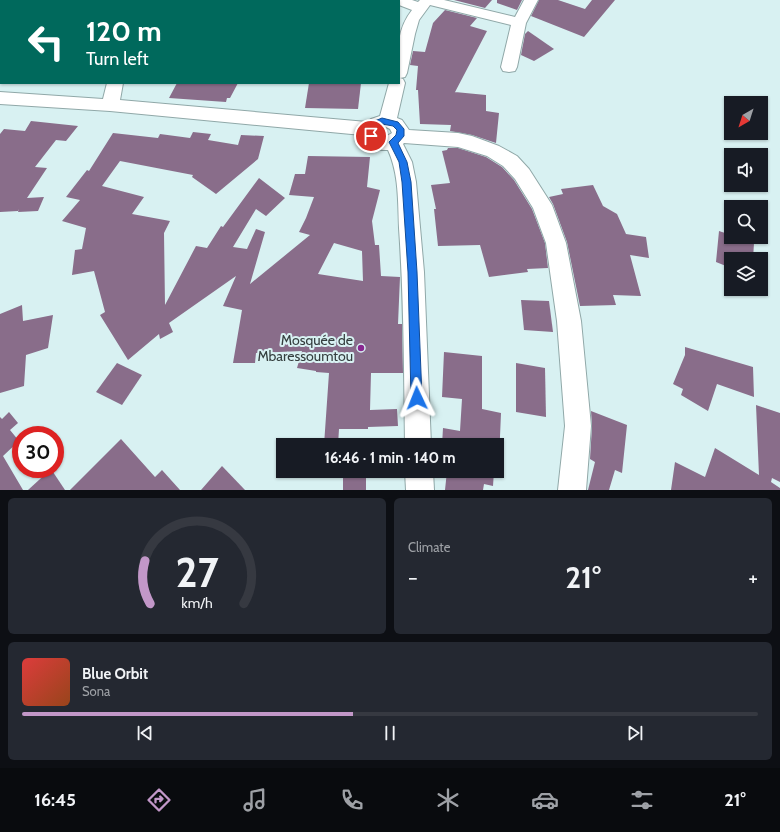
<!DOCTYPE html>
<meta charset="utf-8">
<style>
:root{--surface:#171b24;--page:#242831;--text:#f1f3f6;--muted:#9ea1a6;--line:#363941;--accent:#c297c8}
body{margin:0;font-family:Cabin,sans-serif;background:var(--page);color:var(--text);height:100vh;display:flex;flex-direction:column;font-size:15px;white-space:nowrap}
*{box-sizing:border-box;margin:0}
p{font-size:13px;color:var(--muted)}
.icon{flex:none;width:22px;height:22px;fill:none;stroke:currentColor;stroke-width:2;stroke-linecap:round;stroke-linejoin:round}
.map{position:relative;height:490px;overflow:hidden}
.drawer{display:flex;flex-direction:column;gap:8px;padding:8px;background:#0d0f14;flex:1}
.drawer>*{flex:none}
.top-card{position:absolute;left:0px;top:0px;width:400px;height:84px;box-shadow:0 1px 3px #0004;background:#00695c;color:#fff;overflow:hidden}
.needle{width:26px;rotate:219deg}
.tools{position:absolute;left:724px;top:96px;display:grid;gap:8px}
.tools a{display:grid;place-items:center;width:44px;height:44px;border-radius:0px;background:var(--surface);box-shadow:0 1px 3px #0004;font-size:20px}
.speed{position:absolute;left:12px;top:426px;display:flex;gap:8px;font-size:20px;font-weight:700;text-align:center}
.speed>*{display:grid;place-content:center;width:52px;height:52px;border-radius:50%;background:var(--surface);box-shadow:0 1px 3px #0004;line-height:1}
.speed .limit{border:6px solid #d22;background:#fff;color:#111}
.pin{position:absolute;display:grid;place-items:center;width:34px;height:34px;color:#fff;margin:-17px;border:2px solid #fff;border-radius:50%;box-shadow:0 1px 4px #0007}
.me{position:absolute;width:44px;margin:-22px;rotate:358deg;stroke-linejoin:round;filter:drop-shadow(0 0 3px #0008)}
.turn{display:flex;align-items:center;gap:14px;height:84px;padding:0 20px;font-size:18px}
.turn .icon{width:52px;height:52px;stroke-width:2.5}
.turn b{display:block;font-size:28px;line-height:34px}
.big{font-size:30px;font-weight:700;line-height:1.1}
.drawer .widget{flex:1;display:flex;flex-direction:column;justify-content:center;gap:6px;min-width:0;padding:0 14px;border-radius:6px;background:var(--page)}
.drawer .dial{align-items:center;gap:0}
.dial svg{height:104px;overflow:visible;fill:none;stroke:var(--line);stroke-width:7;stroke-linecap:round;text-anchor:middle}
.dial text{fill:var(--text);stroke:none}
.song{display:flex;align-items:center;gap:12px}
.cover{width:48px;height:48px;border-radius:6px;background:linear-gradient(135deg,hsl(0 70% 55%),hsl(20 70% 35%))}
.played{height:4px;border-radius:2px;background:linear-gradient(90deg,var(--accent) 45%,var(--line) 45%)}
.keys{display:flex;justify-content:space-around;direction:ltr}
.heat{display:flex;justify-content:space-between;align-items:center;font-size:22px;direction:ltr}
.drawer .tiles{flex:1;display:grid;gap:8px;grid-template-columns:1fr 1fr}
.widget:last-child{grid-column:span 2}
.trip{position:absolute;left:276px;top:438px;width:228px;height:40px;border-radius:0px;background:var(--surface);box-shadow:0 1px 3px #0004;font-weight:700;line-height:40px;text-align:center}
.dock{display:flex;height:64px;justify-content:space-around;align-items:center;background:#090b0e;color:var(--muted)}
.dock .icon{width:28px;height:28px}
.dock .on{color:var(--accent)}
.dock b{font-size:18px;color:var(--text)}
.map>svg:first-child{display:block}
</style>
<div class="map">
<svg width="780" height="490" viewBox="0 0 780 490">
<rect width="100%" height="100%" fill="#d8f1f2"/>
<g fill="#896d8a" fill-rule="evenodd">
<path d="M 454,0 L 492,0 L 485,8 Z"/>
<path d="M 497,0 L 522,0 L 517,10 L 497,3 Z"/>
<path d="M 539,0 L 558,0 L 585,9 L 592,0 L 615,0 L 584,37 L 531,16 Z"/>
<path d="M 445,10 L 477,18 L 470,26 L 487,31 L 454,94 L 455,92 L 486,95 L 486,111 L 499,113 L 496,143 L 472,135 L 450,131 L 451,125 L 420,124 L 418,90 L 416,90 L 418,66 L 410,65 L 413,51 L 425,52 L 433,23 Z"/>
<path d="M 528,31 L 554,49 L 534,61 L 521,55 L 525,34 Z"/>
<path d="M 177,83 L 238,83 L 230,98 L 227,98 L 226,102 L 169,98 Z"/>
<path d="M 309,83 L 361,83 L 358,109 L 305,108 Z"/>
<path d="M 31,121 L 78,126 L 66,141 L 56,140 L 35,167 L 47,168 L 27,198 L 44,197 L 38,211 L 18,212 L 19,209 L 18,211 L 0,212 L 0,134 L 4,129 L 25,131 Z"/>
<path d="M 193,132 L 211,134 L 208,140 L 238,145 L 241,135 L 264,136 L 258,159 L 216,194 L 192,177 L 193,175 L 120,161 L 102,186 L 144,197 L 132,214 L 170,221 L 164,233 L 165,305 L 196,246 L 207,248 L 221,226 L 223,227 L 259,178 L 285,198 L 266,216 L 256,209 L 233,247 L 247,249 L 256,229 L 265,232 L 250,284 L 310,235 L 299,232 L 306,218 L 314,197 L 289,195 L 295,174 L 305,174 L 308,156 L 370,157 L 367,187 L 380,190 L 372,221 L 375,245 L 379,245 L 381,276 L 400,277 L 398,324 L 402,324 L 403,373 L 371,373 L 370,410 L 397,409 L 398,426 L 368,427 L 368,429 L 339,429 L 338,445 L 324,445 L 329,373 L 316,372 L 316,371 L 297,368 L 302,351 L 256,353 L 255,363 L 233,363 L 242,310 L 223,306 L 236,276 L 169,323 L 173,332 L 160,339 L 159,334 L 128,360 L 100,315 L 105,312 L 94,271 L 72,275 L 75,250 L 82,249 L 86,228 L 62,221 L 80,200 L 66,197 L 87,170 L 89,171 L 113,133 L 158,138 L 160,134 L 190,138 ZM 334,243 L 362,251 L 363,281 L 318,274 Z"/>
<path d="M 448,148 L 458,148 L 486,157 L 502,167 L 514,180 L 532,209 L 545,243 L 548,268 L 527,269 L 528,272 L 489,277 L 480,245 L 438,246 L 434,209 L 436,209 L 431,185 L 450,183 L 442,151 L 447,150 Z"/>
<path d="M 593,185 L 603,206 L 617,214 L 626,234 L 646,237 L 649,258 L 630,255 L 641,296 L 613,295 L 616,305 L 580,306 L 567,242 L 553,204 L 549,197 L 563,194 L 561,189 Z"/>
<path d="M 719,231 L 731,235 L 731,237 L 737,237 L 754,243 L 753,259 L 731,259 L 731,268 L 716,262 Z"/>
<path d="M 521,300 L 549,301 L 553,332 L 524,330 Z"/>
<path d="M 22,305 L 23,321 L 53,315 L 48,348 L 26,355 L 24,386 L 0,393 L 0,314 Z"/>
<path d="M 685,347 L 753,367 L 754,397 L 717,384 L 708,411 L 681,395 L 683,389 L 673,384 L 685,355 Z"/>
<path d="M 444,352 L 482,356 L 482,409 L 501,413 L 499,460 L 497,460 L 497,445 L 442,445 L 443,428 L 460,431 L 462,399 L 442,397 Z"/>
<path d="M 117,363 L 142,375 L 122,405 L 96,392 Z"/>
<path d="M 516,363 L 545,368 L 546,417 L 516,412 Z"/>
<path d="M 756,405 L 780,413 L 780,482 L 772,478 L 771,482 L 780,488 L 780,490 L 671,490 L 675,462 L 705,477 L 715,448 L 759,475 Z"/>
<path d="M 591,411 L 627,425 L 622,473 L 615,470 L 609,490 L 588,490 L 595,462 L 590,459 L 592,426 Z"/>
<path d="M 9,412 L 18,423 L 10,430 L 19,441 L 3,456 L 23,490 L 0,490 L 0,417 L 2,419 Z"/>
<path d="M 121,439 L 155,477 L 162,470 L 180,490 L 70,490 Z"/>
<path d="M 222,466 L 245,490 L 201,490 Z"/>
<path d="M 51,469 L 65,490 L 28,490 Z"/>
<rect x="343" y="471" width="23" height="19"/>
<path d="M 447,471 L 494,471 L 493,486 L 484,484 L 483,490 L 445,490 Z"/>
</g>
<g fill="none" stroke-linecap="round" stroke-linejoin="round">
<g stroke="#90a8a8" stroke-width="2">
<g id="street">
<path d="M 392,0 L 412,0 L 418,2 L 420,0 L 444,0 L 515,17 L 524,0 L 538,0 L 526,23 L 517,67 L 515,71 L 509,72 L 503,71 L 501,67 L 511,25 L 430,5 L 419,20 L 415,34 L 407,73 L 405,77 L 400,78 L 403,79 L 405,83 L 397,118 L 402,120 L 409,130 L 458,133 L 472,136 L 499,146 L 517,156 L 529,169 L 552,205 L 566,243 L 581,321 L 591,426 L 586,490 L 558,490 L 565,426 L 557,321 L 546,243 L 533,208 L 515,179 L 503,166 L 487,156 L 458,147 L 404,143 L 403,144 L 412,162 L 416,182 L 424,272 L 431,445 L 405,445 C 404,373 404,300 399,228 C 398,202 399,174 388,150 C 377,151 365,145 362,135 L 110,111 L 0,104 L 0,92 L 103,99 L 107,83 L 123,83 L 120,100 L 367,122 L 371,119 L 380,116 L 389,83 L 399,83 C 399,55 394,33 412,10 L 399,5 L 399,1 ZM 386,127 L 390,129 L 392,133 L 385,137 L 380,133 L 380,131 Z"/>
<path d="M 405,471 L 433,471 L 434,490 L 406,490 Z"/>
</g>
</g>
<use href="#street" fill="#fff" fill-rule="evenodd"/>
</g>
<path fill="#1a73e8" stroke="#114b97" d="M 382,118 L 398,122 L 404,129 L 404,136 L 398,143 L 407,162 L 411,182 L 417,272 L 422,398 L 421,402 L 417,403 L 413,402 L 411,398 L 408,272 L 402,182 L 399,162 L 389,142 L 396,135 L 397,130 L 393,126 L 382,124 L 376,127 L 374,132 L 375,136 L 371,139 L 368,139 L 366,132 L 370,123 Z"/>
<circle fill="#892790" stroke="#d8f1f2" stroke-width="1.5" cx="361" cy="348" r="4"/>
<g text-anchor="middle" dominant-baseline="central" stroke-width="4" stroke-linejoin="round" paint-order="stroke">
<g font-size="14" fill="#343e3e" stroke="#d8f1f2" text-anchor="end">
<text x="353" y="340">Mosquée de<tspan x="353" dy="16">Mbaressoumtou</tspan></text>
</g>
</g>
</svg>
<div class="tools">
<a><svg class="needle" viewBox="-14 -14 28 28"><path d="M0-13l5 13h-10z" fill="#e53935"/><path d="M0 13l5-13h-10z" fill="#9ea1a6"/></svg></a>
<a><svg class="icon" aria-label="sound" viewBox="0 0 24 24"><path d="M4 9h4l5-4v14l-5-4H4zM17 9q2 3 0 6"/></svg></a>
<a><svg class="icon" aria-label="search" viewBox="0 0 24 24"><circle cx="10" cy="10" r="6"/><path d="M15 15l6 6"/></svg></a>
<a><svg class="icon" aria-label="layers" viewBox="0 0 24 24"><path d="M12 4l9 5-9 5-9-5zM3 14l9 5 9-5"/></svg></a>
</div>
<div class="speed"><div class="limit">30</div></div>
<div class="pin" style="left:371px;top:136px;background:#d93025"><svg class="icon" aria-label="arrive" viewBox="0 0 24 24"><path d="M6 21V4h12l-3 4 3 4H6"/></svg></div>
<svg class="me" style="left:417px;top:398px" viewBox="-20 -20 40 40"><path d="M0-17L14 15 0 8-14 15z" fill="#1a73e8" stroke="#fff" stroke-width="4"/></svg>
<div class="trip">16:46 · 1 min · 140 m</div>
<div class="top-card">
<div class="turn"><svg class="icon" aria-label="left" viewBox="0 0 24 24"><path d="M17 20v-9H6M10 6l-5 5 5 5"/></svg><div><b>120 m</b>Turn left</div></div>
</div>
</div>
<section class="drawer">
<div class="tiles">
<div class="widget dial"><svg viewBox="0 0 100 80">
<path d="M14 69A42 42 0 1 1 86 69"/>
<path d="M14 69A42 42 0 0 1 10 36" stroke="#c297c8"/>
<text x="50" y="56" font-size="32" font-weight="700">27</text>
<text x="50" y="72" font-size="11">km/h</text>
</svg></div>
<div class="widget"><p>Climate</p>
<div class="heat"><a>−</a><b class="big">21°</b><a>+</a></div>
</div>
<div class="widget">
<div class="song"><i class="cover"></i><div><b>Blue Orbit</b><p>Sona</p></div></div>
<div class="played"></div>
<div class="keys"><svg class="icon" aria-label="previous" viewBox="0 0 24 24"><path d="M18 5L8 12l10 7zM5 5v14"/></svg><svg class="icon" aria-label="pause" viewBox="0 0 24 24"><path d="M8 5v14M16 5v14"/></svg><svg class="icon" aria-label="next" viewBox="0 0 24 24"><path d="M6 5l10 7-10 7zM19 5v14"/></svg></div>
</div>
</div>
</section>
<nav class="dock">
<b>16:45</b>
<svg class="icon on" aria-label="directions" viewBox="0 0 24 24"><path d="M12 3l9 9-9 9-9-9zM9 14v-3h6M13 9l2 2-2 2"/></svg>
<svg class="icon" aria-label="music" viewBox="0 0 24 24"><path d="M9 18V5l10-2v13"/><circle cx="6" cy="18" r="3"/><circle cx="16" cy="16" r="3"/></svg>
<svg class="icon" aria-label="phone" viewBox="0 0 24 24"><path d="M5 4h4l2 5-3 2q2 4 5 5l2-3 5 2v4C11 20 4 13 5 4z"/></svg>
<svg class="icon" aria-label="climate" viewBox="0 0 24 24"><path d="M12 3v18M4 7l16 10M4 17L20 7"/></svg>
<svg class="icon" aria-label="car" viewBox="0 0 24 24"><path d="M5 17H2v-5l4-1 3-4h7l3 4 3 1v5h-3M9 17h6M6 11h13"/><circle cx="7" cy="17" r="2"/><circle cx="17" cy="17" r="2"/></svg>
<svg class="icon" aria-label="filters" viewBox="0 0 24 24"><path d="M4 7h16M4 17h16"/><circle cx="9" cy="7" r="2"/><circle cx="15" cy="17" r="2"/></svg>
<b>21°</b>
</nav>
